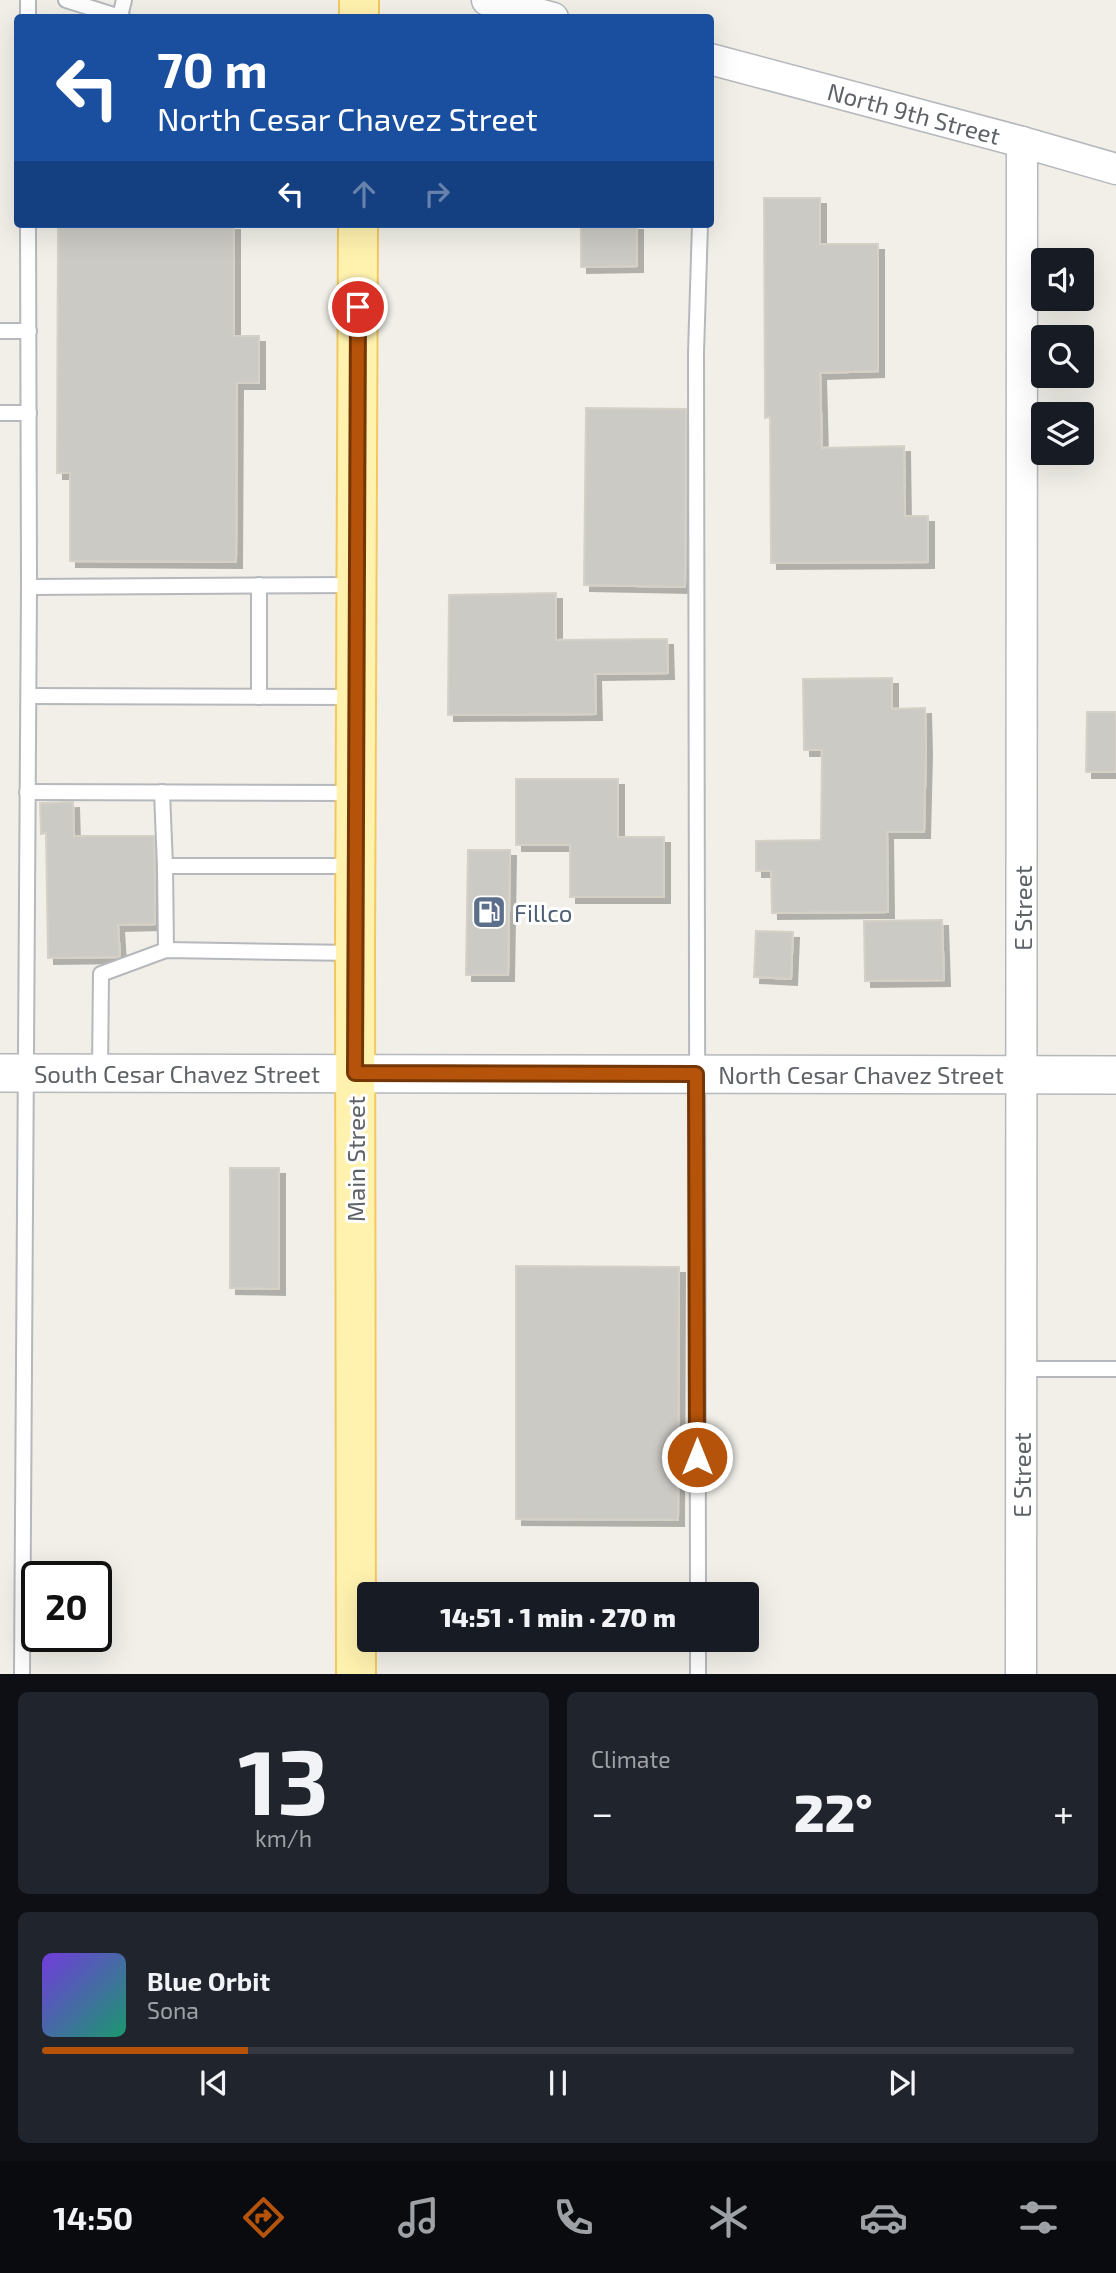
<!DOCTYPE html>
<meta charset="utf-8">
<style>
:root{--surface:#171b24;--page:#20242c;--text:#f1f3f6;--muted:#9ea1a6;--line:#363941;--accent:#b45309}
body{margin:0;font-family:"Exo 2",sans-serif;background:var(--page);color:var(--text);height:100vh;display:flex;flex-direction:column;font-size:26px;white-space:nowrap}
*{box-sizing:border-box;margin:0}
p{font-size:23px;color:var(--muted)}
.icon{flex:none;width:38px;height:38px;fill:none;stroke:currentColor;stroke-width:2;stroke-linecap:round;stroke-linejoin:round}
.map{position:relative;height:1674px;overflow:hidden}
.details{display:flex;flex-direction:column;gap:18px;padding:18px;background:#0d0f14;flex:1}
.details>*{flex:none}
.banner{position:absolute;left:14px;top:14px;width:700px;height:214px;border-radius:7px;box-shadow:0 7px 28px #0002;background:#1a4fa0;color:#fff;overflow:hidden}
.controls{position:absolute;left:1031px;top:248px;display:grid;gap:14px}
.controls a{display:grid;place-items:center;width:63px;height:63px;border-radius:7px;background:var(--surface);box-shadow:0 7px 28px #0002;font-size:35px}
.speed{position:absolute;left:21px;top:1561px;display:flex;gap:14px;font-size:35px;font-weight:700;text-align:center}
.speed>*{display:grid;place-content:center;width:91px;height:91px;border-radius:50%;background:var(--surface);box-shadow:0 7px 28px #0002;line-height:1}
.speed .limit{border:4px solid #111;border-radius:10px;background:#fff;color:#111}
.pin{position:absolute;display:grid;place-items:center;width:60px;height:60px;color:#fff;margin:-30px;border:4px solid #fff;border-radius:50%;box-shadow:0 2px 7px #0007}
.me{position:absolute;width:77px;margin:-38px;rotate:0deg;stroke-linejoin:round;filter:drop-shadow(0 0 5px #0008)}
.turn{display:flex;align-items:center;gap:24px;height:147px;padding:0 28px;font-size:32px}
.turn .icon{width:91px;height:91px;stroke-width:2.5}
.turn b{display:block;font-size:49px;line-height:60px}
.lanes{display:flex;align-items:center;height:66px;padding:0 28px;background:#0003;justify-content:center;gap:35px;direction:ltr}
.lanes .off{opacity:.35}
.big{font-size:52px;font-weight:800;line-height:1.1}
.details .tile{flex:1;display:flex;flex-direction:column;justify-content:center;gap:10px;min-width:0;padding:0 24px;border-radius:10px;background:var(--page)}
.details .dial{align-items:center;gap:0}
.dial b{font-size:91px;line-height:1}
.song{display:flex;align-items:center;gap:21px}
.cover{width:84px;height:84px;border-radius:10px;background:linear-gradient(135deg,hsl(260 70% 55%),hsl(160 70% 35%))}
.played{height:7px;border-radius:4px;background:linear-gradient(90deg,var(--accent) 20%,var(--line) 20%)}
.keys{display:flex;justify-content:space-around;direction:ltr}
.heat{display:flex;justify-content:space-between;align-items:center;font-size:38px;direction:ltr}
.details .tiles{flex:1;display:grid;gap:18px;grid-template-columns:1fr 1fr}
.tile:last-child{grid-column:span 2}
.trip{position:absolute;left:357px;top:1582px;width:402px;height:70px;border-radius:7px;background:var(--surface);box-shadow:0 7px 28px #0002;font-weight:800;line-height:70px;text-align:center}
.menu{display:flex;height:112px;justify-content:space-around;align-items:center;background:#090b0e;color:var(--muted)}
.menu .icon{width:49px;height:49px}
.menu .selected{color:var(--accent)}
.menu b{font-size:32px;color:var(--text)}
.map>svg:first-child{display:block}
</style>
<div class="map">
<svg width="1116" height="1675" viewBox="0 0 1116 1675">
<defs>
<filter id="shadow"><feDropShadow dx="6" dy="6" stdDeviation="0" flood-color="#0004"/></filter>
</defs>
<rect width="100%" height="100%" fill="#f1efe8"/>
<g fill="#cccac5" stroke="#d6d1c6" stroke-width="2" filter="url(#shadow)">
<path d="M 764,198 L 820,198 L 820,244 L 878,244 L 878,371 L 820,373 L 822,448 L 904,446 L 905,516 L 928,516 L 928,562 L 771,563 L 770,417 L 765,418 Z"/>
<path d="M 58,224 L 234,224 L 234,336 L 259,336 L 259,383 L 237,383 L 236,562 L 70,561 L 70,473 L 57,473 Z"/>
<path d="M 581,224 L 637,224 L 637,266 L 581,267 Z"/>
<path d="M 586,408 L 686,409 L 685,587 L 584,585 Z"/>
<path d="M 556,593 L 556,640 L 667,639 L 668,673 L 595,674 L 596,714 L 448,715 L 449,595 Z"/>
<path d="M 892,678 L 892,709 L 925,708 L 926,748 L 924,832 L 887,832 L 888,912 L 772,913 L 771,871 L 756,871 L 756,841 L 821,840 L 822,750 L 804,750 L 803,679 Z"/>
<path d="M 1087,712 L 1116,712 L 1116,772 L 1086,772 Z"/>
<path d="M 516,779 L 618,779 L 618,837 L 664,837 L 664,897 L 570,897 L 570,845 L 516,845 Z"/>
<path d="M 73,802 L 74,836 L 154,836 L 155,924 L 118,925 L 120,957 L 48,958 L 46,833 L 41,834 L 40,803 Z"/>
<path d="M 468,850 L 510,850 L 508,975 L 466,975 Z"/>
<path d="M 942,920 L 944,980 L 865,981 L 864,921 Z"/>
<path d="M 756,931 L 793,932 L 791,979 L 754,977 Z"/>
<path d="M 230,1168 L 279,1168 L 279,1289 L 230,1288 Z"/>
<path d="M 516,1266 L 679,1267 L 678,1520 L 516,1519 Z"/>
</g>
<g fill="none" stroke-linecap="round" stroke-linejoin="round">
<g stroke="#b5b8bc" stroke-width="18">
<g id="service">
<path d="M 66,0 L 123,18"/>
<path d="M 120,16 L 124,0"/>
<path d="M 28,18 L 28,0"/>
<path d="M 0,331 L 29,331"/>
<path d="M 0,413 L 29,413"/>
<path d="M 259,585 L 259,697"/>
<path d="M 29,587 L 355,585"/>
<path d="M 29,696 L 355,697"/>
<path d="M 27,792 L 354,793"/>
<path d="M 162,792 L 165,866 L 355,866"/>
<path d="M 165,866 L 166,950"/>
<path d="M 100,1071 L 101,974 L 166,950 L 353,953"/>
<path d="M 1022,1369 L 1116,1369"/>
<path d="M 698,1594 L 696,353 L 700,224"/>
<path d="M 698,1640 L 698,1675"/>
<path d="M 22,1675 L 29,587 L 28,224"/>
</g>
</g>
<g stroke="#b5b8bc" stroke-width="33">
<g id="minor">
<path d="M 487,0 L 553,18"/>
<path d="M 710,59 L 1022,142 L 1116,169"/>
<path d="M 1021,1675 L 1022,142"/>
</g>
</g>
<g stroke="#b5b8bc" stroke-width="40">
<path id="tertiary" d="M 0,1073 L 1116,1075"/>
</g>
<g stroke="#f2c960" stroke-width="42">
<g id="primary">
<path d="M 359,18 L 359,0"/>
<path d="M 356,1675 L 355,946 L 358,224"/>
</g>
</g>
<use href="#service" stroke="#fff" stroke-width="14"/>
<use href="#minor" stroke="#fff" stroke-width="30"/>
<use href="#tertiary" stroke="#fff" stroke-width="37"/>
<use href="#primary" stroke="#fff2af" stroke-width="38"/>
</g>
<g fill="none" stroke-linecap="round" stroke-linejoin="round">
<g stroke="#753606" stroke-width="18">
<path id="route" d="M 358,307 L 355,1073 L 696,1074 L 697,1457"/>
</g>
<use href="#route" stroke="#b45309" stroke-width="12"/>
</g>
<defs>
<g id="fuel-square" transform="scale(1.75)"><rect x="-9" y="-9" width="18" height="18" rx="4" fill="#5c6f8a" stroke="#fff"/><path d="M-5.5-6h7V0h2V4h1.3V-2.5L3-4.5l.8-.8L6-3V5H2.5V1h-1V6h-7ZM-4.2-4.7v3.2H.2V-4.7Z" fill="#fff"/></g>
</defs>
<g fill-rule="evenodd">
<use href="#fuel-square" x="489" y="912"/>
</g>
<g text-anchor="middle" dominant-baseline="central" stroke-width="6" stroke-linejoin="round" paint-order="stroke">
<g font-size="24" fill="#5f6368" stroke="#fff">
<text transform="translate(914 113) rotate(15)">North 9th Street</text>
<text transform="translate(1022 908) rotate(-90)">E Street</text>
<text x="177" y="1073">South Cesar Chavez Street</text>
<text x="861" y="1074">North Cesar Chavez Street</text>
<text transform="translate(355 1159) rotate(-90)">Main Street</text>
<text transform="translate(1021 1475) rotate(-90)">E Street</text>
</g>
<g font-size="24" fill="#4e5e75" stroke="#fff" text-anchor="start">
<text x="514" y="912">Fillco</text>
</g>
</g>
</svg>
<div class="controls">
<a><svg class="icon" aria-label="sound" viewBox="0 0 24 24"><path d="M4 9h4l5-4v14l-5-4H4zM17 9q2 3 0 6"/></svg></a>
<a><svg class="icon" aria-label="search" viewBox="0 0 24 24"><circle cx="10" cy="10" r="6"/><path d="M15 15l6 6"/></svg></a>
<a><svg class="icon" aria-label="layers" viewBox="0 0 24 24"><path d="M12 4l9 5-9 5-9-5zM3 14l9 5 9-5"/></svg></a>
</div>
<div class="speed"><div class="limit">20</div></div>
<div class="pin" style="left:358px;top:307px;background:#d93025"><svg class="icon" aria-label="arrive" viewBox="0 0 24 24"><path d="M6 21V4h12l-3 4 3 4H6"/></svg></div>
<svg class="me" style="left:697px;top:1457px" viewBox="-20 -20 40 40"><circle r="17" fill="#b45309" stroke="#fff" stroke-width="3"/><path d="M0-11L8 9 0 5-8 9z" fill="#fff"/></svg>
<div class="trip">14:51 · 1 min · 270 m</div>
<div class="banner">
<div class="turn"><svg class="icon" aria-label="left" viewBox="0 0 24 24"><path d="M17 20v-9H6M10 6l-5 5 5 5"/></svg><div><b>70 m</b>North Cesar Chavez Street</div></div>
<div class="lanes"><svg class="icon" aria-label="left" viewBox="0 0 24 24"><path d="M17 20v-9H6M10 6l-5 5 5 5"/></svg><svg class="icon off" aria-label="ahead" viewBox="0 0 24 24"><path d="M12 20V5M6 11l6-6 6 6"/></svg><svg class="icon off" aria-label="right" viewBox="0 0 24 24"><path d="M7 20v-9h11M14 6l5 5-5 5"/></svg></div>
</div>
</div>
<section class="details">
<div class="tiles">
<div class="tile dial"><b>13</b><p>km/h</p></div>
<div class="tile"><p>Climate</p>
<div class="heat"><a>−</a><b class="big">22°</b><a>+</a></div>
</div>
<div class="tile">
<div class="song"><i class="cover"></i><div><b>Blue Orbit</b><p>Sona</p></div></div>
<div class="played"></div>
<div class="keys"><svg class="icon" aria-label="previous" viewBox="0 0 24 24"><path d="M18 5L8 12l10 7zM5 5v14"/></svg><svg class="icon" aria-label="pause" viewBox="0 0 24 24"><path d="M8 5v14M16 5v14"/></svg><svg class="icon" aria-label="next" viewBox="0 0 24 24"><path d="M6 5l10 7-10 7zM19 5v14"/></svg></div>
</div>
</div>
</section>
<nav class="menu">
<b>14:50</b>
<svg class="icon selected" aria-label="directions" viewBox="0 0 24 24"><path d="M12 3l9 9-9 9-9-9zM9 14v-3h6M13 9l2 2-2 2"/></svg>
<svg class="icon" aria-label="music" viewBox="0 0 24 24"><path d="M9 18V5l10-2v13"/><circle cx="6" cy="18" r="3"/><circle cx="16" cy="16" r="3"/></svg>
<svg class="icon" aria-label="phone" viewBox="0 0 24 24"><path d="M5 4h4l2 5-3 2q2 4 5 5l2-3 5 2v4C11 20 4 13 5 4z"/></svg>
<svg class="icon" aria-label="climate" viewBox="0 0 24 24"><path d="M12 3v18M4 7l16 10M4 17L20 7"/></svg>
<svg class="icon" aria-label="car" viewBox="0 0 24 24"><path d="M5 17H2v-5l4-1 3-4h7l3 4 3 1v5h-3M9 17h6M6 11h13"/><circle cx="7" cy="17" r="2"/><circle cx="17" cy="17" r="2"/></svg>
<svg class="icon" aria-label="filters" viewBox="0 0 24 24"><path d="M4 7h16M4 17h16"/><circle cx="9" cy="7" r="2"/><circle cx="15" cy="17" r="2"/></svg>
</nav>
